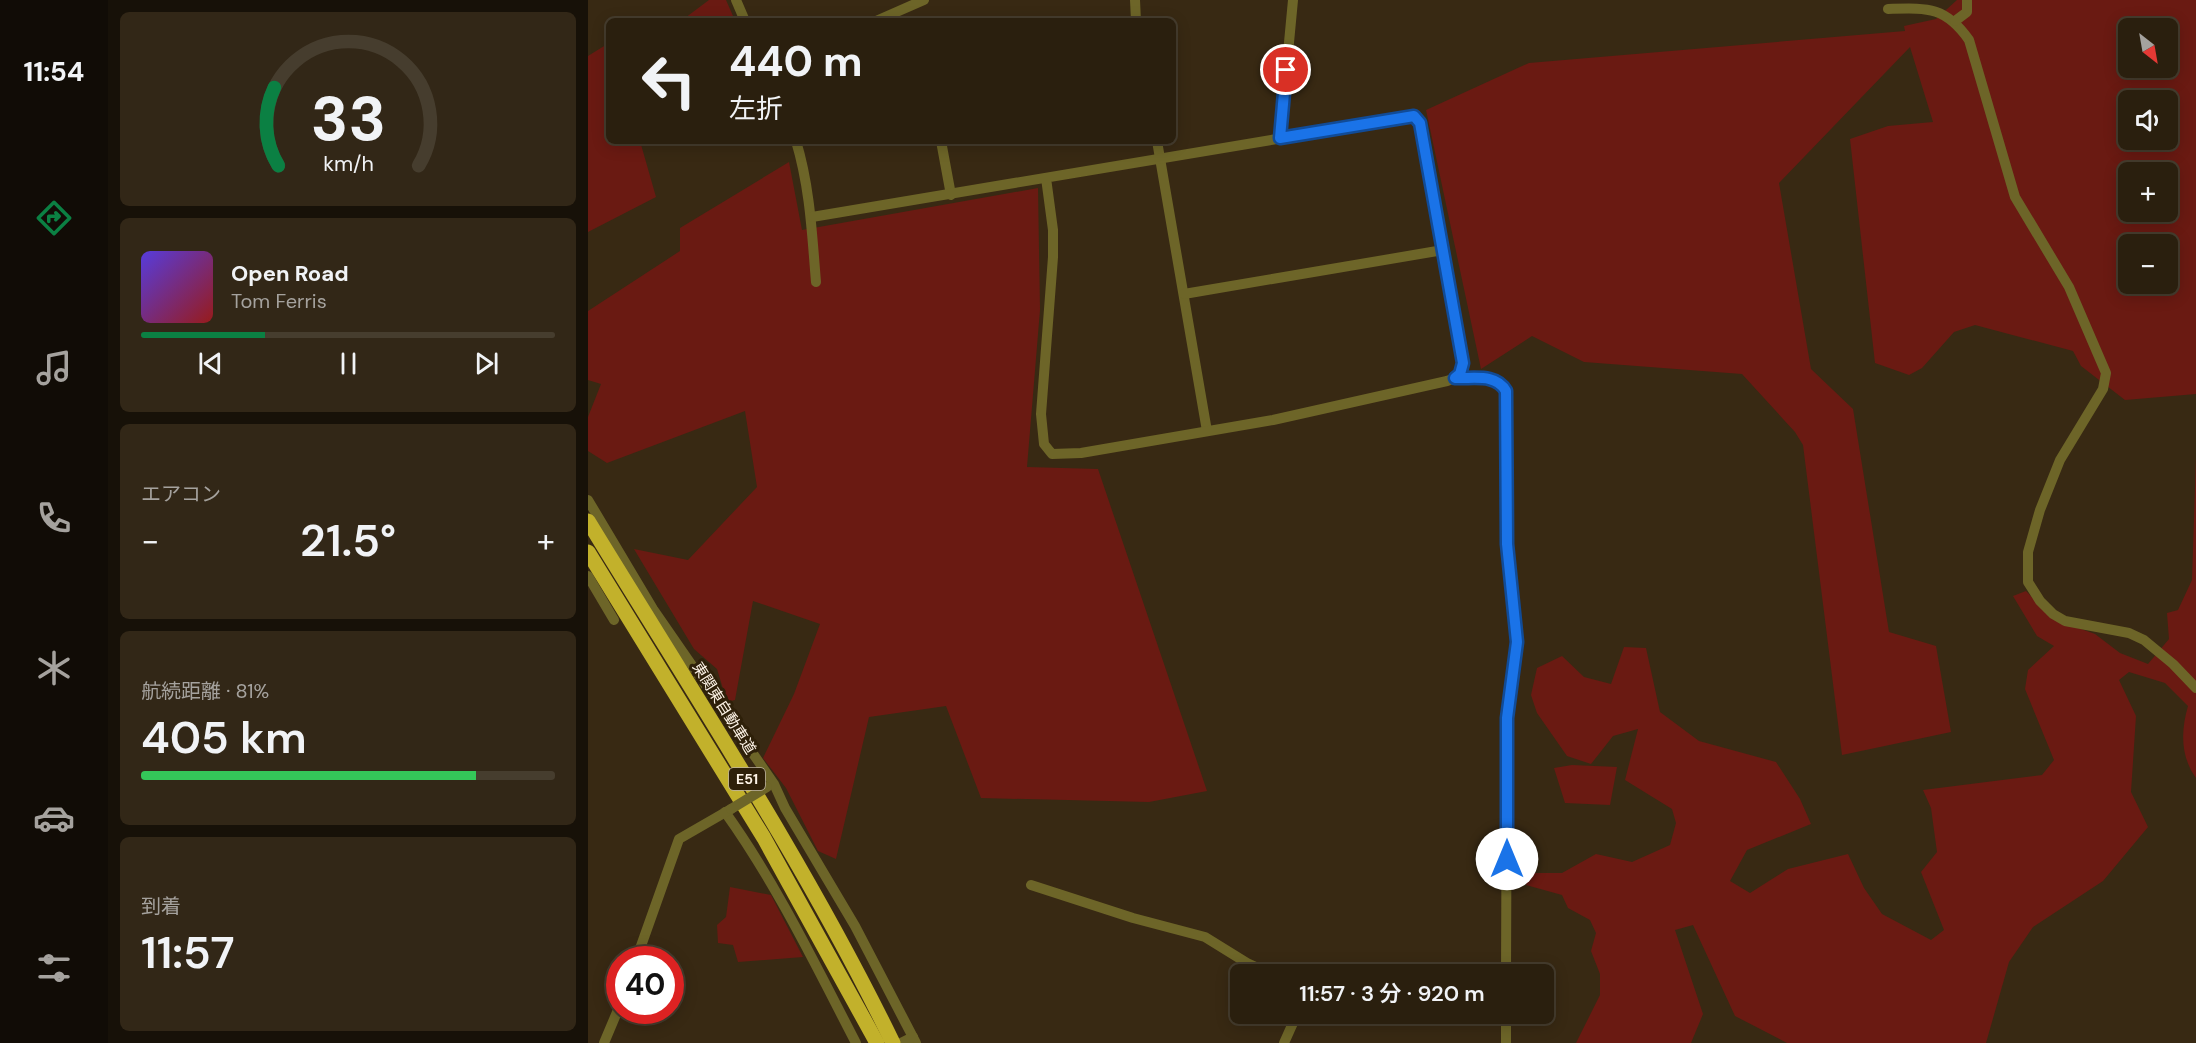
<!DOCTYPE html>
<html lang="ja">
<meta charset="utf-8">
<style>
:root{--surface:#2a1f0e;--page:#322717;--text:#f1f3f6;--muted:#a5a29e;--line:#463d2e;--accent:#0b8043}
body{margin:0;font-family:"DM Sans","Noto Sans JP",sans-serif;background:var(--page);color:var(--text);height:100vh;display:flex;flex-direction:column;font-size:22px;white-space:nowrap}
*{box-sizing:border-box;margin:0}
p{font-size:20px;color:var(--muted)}
.icon{flex:none;width:33px;height:33px;fill:none;stroke:currentColor;stroke-width:2;stroke-linecap:round;stroke-linejoin:round}
.map{position:relative;flex:1;overflow:hidden}
.details{display:flex;flex-direction:column;gap:12px;padding:12px;background:#171108;width:480px}
.details>*{flex:none}
.hud{position:absolute;left:18px;top:18px;width:570px;height:126px;border-radius:9px;box-shadow:0 3px 15px #0003,0 0 0 2px var(--line);background:#2a1f0e;color:var(--text);overflow:hidden}
.needle{width:39px;rotate:149deg}
.tools{position:absolute;left:1530px;top:18px;display:grid;gap:12px}
.tools a{display:grid;place-items:center;width:60px;height:60px;border-radius:9px;background:var(--surface);box-shadow:0 3px 15px #0003,0 0 0 2px var(--line);font-size:30px}
.speed{position:absolute;left:18px;top:946px;display:flex;gap:12px;font-size:30px;font-weight:700;text-align:center}
.speed>*{display:grid;place-content:center;width:78px;height:78px;border-radius:50%;background:var(--surface);box-shadow:0 3px 15px #0003,0 0 0 2px var(--line);line-height:1}
.speed .limit{border:9px solid #d22;background:#fff;color:#111}
.pin{position:absolute;display:grid;place-items:center;width:51px;height:51px;color:#fff;margin:-26px;border:3px solid #fff;border-radius:50%;box-shadow:0 2px 6px #0007}
.me{position:absolute;width:66px;margin:-33px;rotate:0deg;stroke-linejoin:round;filter:drop-shadow(0 0 4px #0008)}
.turn{display:flex;align-items:center;gap:21px;height:126px;padding:0 24px;font-size:27px}
.turn .icon{width:78px;height:78px;stroke-width:2.5}
.turn b{display:block;font-size:42px;line-height:51px}
.big{font-size:45px;font-weight:600;line-height:1.1}
.details .card{flex:1;display:flex;flex-direction:column;justify-content:center;gap:9px;min-width:0;padding:0 21px;border-radius:9px;background:var(--page)}
.details .dial{align-items:center;gap:0}
.dial svg{height:156px;overflow:visible;fill:none;stroke:var(--line);stroke-width:7;stroke-linecap:round;text-anchor:middle}
.dial text{fill:var(--text);stroke:none}
.song{display:flex;align-items:center;gap:18px}
.cover{width:72px;height:72px;border-radius:9px;background:linear-gradient(135deg,hsl(250 70% 55%),hsl(0 70% 35%))}
.played{height:6px;border-radius:3px;background:linear-gradient(90deg,var(--accent) 30%,var(--line) 30%)}
.keys{display:flex;justify-content:space-around;direction:ltr}
.heat{display:flex;justify-content:space-between;align-items:center;font-size:33px;direction:ltr}
.charge{height:9px;border-radius:4px;background:linear-gradient(90deg,#34c759 81%,var(--line) 0)}
.trip{position:absolute;left:642px;top:964px;width:324px;height:60px;border-radius:9px;background:var(--surface);box-shadow:0 3px 15px #0003,0 0 0 2px var(--line);font-weight:600;line-height:60px;text-align:center}
main{display:flex;flex:1;min-height:0}
.tab-bar{display:flex;flex-direction:column;width:108px;justify-content:space-around;align-items:center;background:#110c06;color:var(--muted)}
.tab-bar .icon{width:42px;height:42px}
.tab-bar .on{color:var(--accent)}
.tab-bar b{font-size:27px;color:var(--text)}
.map>svg:first-child{display:block}
</style>
<main>
<nav class="tab-bar">
<b>11:54</b>
<svg class="icon on" aria-label="directions" viewBox="0 0 24 24"><path d="M12 3l9 9-9 9-9-9zM9 14v-3h6M13 9l2 2-2 2"/></svg>
<svg class="icon" aria-label="music" viewBox="0 0 24 24"><path d="M9 18V5l10-2v13"/><circle cx="6" cy="18" r="3"/><circle cx="16" cy="16" r="3"/></svg>
<svg class="icon" aria-label="phone" viewBox="0 0 24 24"><path d="M5 4h4l2 5-3 2q2 4 5 5l2-3 5 2v4C11 20 4 13 5 4z"/></svg>
<svg class="icon" aria-label="climate" viewBox="0 0 24 24"><path d="M12 3v18M4 7l16 10M4 17L20 7"/></svg>
<svg class="icon" aria-label="car" viewBox="0 0 24 24"><path d="M5 17H2v-5l4-1 3-4h7l3 4 3 1v5h-3M9 17h6M6 11h13"/><circle cx="7" cy="17" r="2"/><circle cx="17" cy="17" r="2"/></svg>
<svg class="icon" aria-label="filters" viewBox="0 0 24 24"><path d="M4 7h16M4 17h16"/><circle cx="9" cy="7" r="2"/><circle cx="15" cy="17" r="2"/></svg>
</nav>
<section class="details">
<div class="card dial"><svg viewBox="0 0 100 80">
<path d="M14 69A42 42 0 1 1 86 69"/>
<path d="M14 69A42 42 0 0 1 12 29" stroke="#0b8043"/>
<text x="50" y="56" font-size="32" font-weight="700">33</text>
<text x="50" y="72" font-size="11">km/h</text>
</svg></div>
<div class="card">
<div class="song"><i class="cover"></i><div><b>Open Road</b><p>Tom Ferris</p></div></div>
<div class="played"></div>
<div class="keys"><svg class="icon" aria-label="previous" viewBox="0 0 24 24"><path d="M18 5L8 12l10 7zM5 5v14"/></svg><svg class="icon" aria-label="pause" viewBox="0 0 24 24"><path d="M8 5v14M16 5v14"/></svg><svg class="icon" aria-label="next" viewBox="0 0 24 24"><path d="M6 5l10 7-10 7zM19 5v14"/></svg></div>
</div>
<div class="card"><p>エアコン</p>
<div class="heat"><a>−</a><b class="big">21.5°</b><a>+</a></div>
</div>
<div class="card"><p>航続距離 · 81%</p><b class="big">405 km</b><div class="charge"></div></div>
<div class="card"><p>到着</p><b class="big">11:57</b></div>
</section>
<div class="map">
<svg width="1608" height="1043" viewBox="0 0 1608 1043">
<rect width="100%" height="100%" fill="#382913"/>
<g fill="#6a1a12" fill-rule="evenodd">
<path d="M 121,0 L 138,0 L 145,16 L 136,21 L 93,21 Z"/>
<path d="M 1369,0 L 1608,0 L 1608,394 L 1537,400 L 1493,366 L 1485,351 L 1387,325 L 1366,332 L 1334,368 L 1321,375 L 1287,363 L 1262,139 L 1300,126 L 1345,122 L 1322,47 L 1191,183 L 1223,369 L 1265,409 L 1301,632 L 1348,646 L 1363,732 L 1254,755 L 1215,445 L 1207,432 L 1154,374 L 996,362 L 944,336 L 893,369 L 838,110 L 941,63 L 1317,31 L 1316,26 L 1348,19 ZM 1540,28 L 1580,28 L 1580,68 L 1540,68 ZM 1540,100 L 1580,100 L 1580,140 L 1540,140 ZM 1540,172 L 1580,172 L 1580,212 L 1540,212 ZM 1540,244 L 1580,244 L 1580,284 L 1540,284 Z"/>
<path d="M 21,43 L 21,141 L 52,141 L 68,197 L 0,232 L 0,56 Z"/>
<path d="M 201,162 L 214,230 L 450,188 L 452,310 L 439,467 L 510,469 L 619,791 L 561,802 L 393,798 L 358,706 L 281,717 L 248,859 L 230,851 L 198,788 L 175,758 L 206,694 L 232,624 L 165,601 L 147,700 L 139,702 L 129,669 L 106,649 L 46,549 L 100,560 L 169,487 L 157,411 L 19,463 L 0,451 L 0,417 L 13,384 L 0,380 L 0,311 L 92,251 L 92,228 Z"/>
<path d="M 1608,457 L 1608,778 C 1592,756 1593,730 1600,706 L 1577,683 L 1541,672 L 1531,680 L 1548,716 L 1543,792 L 1560,827 L 1515,881 L 1445,927 L 1421,962 L 1398,1043 L 1199,1043 L 1147,1016 L 1105,925 L 1087,930 L 1115,1014 L 1103,1043 L 988,1043 L 1012,995 L 1012,974 L 1003,951 L 1008,933 L 1002,920 L 980,908 L 974,895 L 938,885 L 940,873 L 974,873 L 1008,854 L 1044,862 L 1082,845 L 1088,823 L 1084,809 L 1037,780 L 1050,729 L 1025,736 L 1003,764 L 979,756 L 949,713 L 943,695 L 949,668 L 974,656 L 996,677 L 1023,684 L 1036,647 L 1058,648 L 1072,712 L 1111,741 L 1188,762 L 1212,799 L 1223,824 L 1159,850 L 1142,881 L 1162,893 L 1200,869 L 1260,854 L 1276,888 L 1294,914 L 1343,940 L 1356,930 L 1333,872 L 1349,852 L 1343,808 L 1335,790 L 1454,775 L 1466,760 L 1437,689 L 1440,670 L 1466,646 L 1449,636 L 1425,596 L 1438,591 L 1465,619 L 1507,634 L 1532,653 L 1560,664 L 1581,639 L 1579,613 L 1590,610 L 1604,580 Z"/>
<path d="M 984,765 L 1029,767 L 1022,805 L 977,803 L 966,768 Z"/>
<path d="M 142,887 L 183,895 L 215,957 L 150,962 L 145,945 L 130,943 L 129,925 L 138,917 Z"/>
</g>
<g fill="none" stroke-linecap="round" stroke-linejoin="round">
<g stroke="#6d6528" stroke-width="10">
<path d="M 148,0 L 157,21"/>
<path d="M 547,0 L 548,21"/>
<path d="M 1300,9 C 1339,8 1357,6 1381,40 L 1427,197 L 1481,287 L 1518,373 L 1515,389 L 1472,460 L 1452,510 L 1440,552 L 1440,582 L 1452,601 L 1465,614 L 1477,621 L 1541,633 L 1556,640 L 1585,664 L 1608,688"/>
<path d="M 288,21 L 336,0"/>
<path d="M 1367,21 L 1379,12 L 1379,0"/>
<path d="M 692,138 L 705,0"/>
<path d="M 208,141 C 222,187 224,234 228,282"/>
<path d="M 353,141 L 363,195"/>
<path d="M 569,141 L 619,431"/>
<path d="M 224,217 L 826,116 L 834,128 L 875,368 L 867,378 L 859,381 L 685,420 L 493,453 L 464,454 L 456,444 L 453,414 L 465,257 L 465,230 L 458,178"/>
<path d="M 596,294 L 855,250"/>
<path d="M 867,378 C 885,379 908,373 918,391 L 919,544 L 929,642 L 919,718 L 918,975"/>
<path d="M 0,500 L 65,609 L 186,784 L 197,808 L 267,926 L 328,1043"/>
<path d="M 0,576 L 26,620"/>
<path d="M 137,812 C 188,883 228,966 268,1043"/>
<path d="M 443,885 L 545,918 L 617,937 L 659,963 L 685,975"/>
<path d="M 48,960 L 91,839 L 143,809"/>
<path d="M 918,1014 L 918,1043"/>
<path d="M 16,1043 L 32,1005"/>
<path d="M 313,1043 L 325,1037"/>
<path d="M 696,1043 L 709,1014"/>
</g>
<g stroke="#c2b12b" stroke-width="15">
<path d="M 0,521 C 105,693 217,862 305,1043"/>
<path d="M 0,552 L 176,838 L 289,1043"/>
</g>
<path stroke="#6d6528" stroke-width="10" d="M 143,809 L 179,787"/>
</g>
<g fill="none" stroke-linecap="round" stroke-linejoin="round">
<g stroke="#114b97" stroke-width="15">
<path id="route" d="M 698,70 L 692,138 L 826,116 L 832,123 L 875,363 L 872,374 L 867,378 C 885,379 908,373 918,391 L 919,544 L 929,642 L 919,718 L 919,859"/>
</g>
<use href="#route" stroke="#1a73e8" stroke-width="10"/>
</g>
<g text-anchor="middle" dominant-baseline="central" stroke-width="6" stroke-linejoin="round" paint-order="stroke">
<rect fill="#2e2009" stroke="#bfb4a4" stroke-width="1.5" x="141" y="768" width="36" height="22" rx="4.5"/>
<g font-size="14" font-weight="bold" fill="#fdf3e6">
<text x="159" y="779">E51</text>
</g>
<g font-size="15" fill="#fdf3e6" stroke="#2e2009">
<text transform="translate(136 708) rotate(58)">東関東自動車道</text>
</g>
</g>
</svg>
<div class="tools">
<a><svg class="needle" viewBox="-14 -14 28 28"><path d="M0-13l5 13h-10z" fill="#e53935"/><path d="M0 13l5-13h-10z" fill="#a5a29e"/></svg></a>
<a><svg class="icon" aria-label="sound" viewBox="0 0 24 24"><path d="M4 9h4l5-4v14l-5-4H4zM17 9q2 3 0 6"/></svg></a>
<a>+</a>
<a>−</a>
</div>
<div class="speed"><div class="limit">40</div></div>
<div class="pin" style="left:698px;top:70px;background:#d93025"><svg class="icon" aria-label="arrive" viewBox="0 0 24 24"><path d="M6 21V4h12l-3 4 3 4H6"/></svg></div>
<svg class="me" style="left:919px;top:859px" viewBox="-20 -20 40 40"><circle r="19" fill="#fff"/><path d="M0-13L10 11 0 6-10 11z" fill="#1a73e8"/></svg>
<div class="trip">11:57 · 3 分 · 920 m</div>
<div class="hud">
<div class="turn"><svg class="icon" aria-label="left" viewBox="0 0 24 24"><path d="M17 20v-9H6M10 6l-5 5 5 5"/></svg><div><b>440 m</b>左折</div></div>
</div>
</div>
</main>
